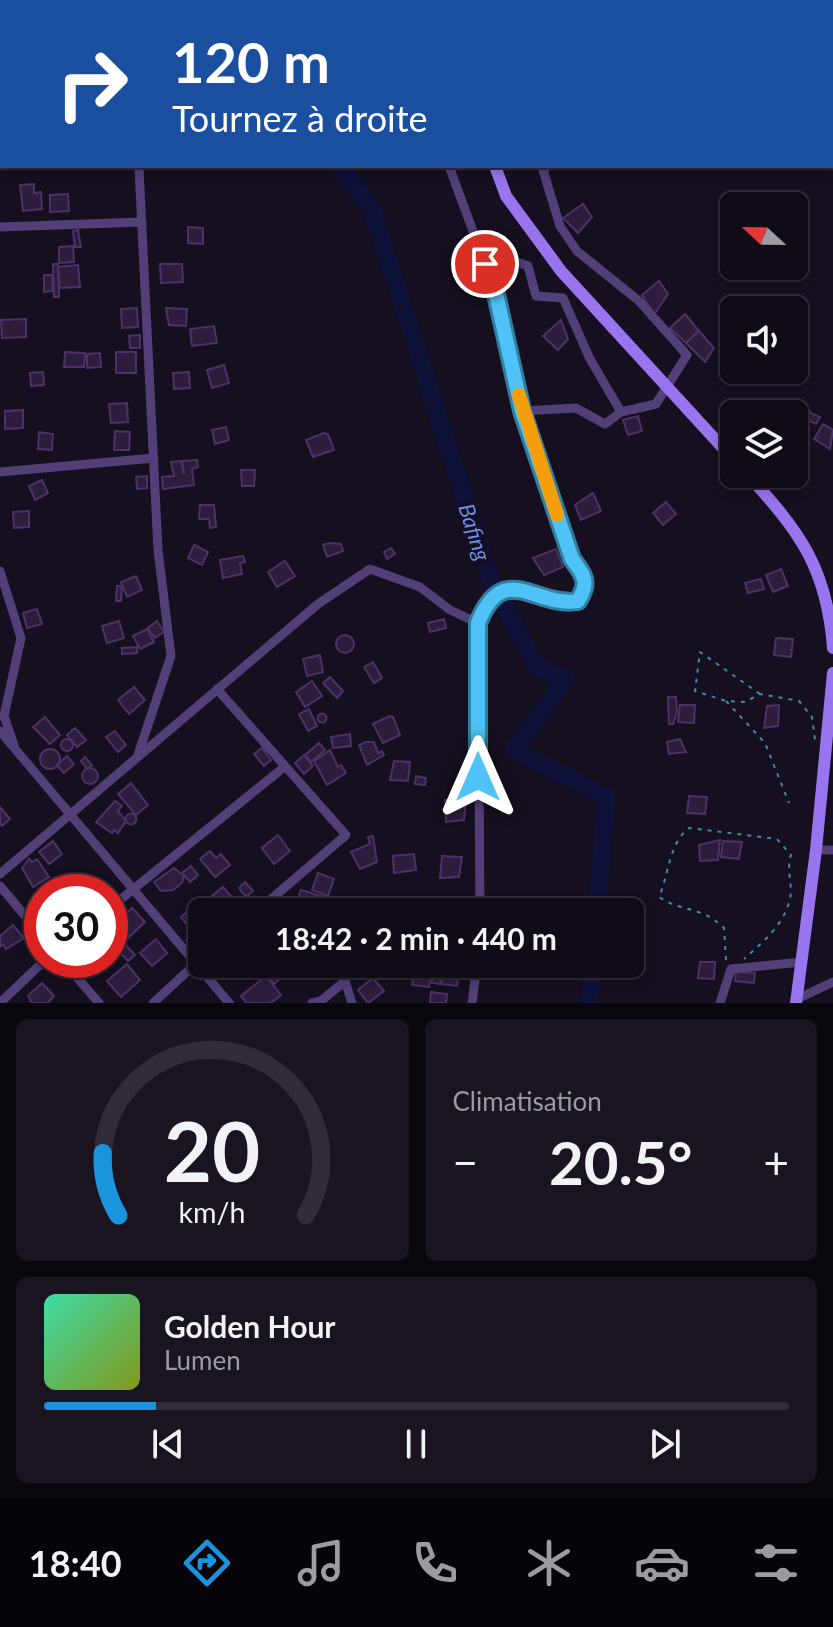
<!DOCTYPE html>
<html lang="fr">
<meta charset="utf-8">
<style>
:root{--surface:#100b17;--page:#191420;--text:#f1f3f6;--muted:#9c9ba1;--line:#302b36;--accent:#1a95dd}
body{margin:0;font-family:Lato,sans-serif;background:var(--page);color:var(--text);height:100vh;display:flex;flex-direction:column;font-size:30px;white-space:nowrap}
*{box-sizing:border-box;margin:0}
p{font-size:26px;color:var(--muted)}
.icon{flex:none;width:44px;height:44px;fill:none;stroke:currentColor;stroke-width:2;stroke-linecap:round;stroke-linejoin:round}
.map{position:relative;height:1003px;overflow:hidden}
.sheet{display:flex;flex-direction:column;gap:16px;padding:16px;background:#09060d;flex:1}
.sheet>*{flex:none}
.guide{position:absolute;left:0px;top:0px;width:834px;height:168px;box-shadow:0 4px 12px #0003,0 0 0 2px var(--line);background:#1a4fa0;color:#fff;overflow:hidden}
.needle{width:52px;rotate:292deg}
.controls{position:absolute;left:720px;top:192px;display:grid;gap:16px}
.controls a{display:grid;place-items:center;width:88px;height:88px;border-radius:12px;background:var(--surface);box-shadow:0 4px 12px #0003,0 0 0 2px var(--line);font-size:40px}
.speed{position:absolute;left:24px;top:874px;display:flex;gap:16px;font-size:40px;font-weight:700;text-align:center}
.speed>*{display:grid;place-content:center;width:104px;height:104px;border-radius:50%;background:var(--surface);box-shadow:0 4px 12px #0003,0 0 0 2px var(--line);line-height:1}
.speed .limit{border:12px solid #d22;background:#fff;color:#111}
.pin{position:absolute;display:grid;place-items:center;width:68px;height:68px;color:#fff;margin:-34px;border:4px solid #fff;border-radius:50%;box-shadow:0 2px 8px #0007}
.me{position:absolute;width:88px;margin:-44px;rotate:0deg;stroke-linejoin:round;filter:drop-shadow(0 0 6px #0008)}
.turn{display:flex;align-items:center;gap:28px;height:168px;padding:0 40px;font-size:36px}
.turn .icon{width:104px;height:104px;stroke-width:2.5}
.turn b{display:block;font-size:56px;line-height:68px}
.big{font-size:60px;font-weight:700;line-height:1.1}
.sheet .tile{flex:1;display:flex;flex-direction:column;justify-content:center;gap:12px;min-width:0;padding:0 28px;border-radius:12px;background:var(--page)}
.sheet .dial{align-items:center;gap:0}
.dial svg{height:208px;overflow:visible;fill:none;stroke:var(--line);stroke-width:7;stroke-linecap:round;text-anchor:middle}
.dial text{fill:var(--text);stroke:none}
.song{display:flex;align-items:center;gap:24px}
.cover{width:96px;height:96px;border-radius:12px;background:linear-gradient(135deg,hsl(160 70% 55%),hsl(70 70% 35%))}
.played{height:8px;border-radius:4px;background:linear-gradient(90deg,var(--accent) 15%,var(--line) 15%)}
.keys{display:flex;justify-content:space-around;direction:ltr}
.heat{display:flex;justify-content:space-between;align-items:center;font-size:44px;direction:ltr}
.sheet .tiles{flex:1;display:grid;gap:16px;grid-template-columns:1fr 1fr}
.tile:last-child{grid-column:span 2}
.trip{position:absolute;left:188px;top:898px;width:456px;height:80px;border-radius:12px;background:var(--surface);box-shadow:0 4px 12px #0003,0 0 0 2px var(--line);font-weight:700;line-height:80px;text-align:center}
.dock{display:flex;height:128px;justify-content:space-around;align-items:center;background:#060409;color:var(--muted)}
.dock .icon{width:56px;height:56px}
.dock .current{color:var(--accent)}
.dock b{font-size:36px;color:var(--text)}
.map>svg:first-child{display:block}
</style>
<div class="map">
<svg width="833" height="1003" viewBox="0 0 833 1003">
<rect width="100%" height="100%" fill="#160f1f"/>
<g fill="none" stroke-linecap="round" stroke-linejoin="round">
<g stroke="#0f1238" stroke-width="18">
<path d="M 253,2 L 253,0"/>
<path d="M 340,166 L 372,209 L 490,578 L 537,668 L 566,678 L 514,750 L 606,797 L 597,912"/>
<path d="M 589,1003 L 593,964"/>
</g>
</g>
<g fill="#2c1d3d" stroke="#4b3266" stroke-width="2">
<path d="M 34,184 L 34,193 L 41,192 L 42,209 L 23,211 L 20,185 Z"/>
<path d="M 68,194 L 69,211 L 50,212 L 50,195 Z"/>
<path d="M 583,204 L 592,217 L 578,233 L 563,218 Z"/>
<path d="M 188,227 L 203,228 L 203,244 L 188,243 Z"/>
<path d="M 78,230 L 81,247 L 75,247 L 73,231 Z"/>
<path d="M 73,246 L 74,262 L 59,263 L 59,247 Z"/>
<path d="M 53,264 L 58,264 L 59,297 L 54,297 Z"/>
<path d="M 160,264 L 182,264 L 183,282 L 161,283 Z"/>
<path d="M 78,265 L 80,287 L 60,288 L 58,267 Z"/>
<path d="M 44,275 L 52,275 L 53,291 L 44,292 Z"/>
<path d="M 659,281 L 668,294 L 654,315 L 642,295 Z"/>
<path d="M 137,308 L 138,327 L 122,328 L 121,309 Z"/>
<path d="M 166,308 L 187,309 L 186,326 L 169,325 Z"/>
<path d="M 685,314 L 699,331 L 686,343 L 670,328 Z"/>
<path d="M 26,319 L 26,337 L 2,338 L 1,320 Z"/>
<path d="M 561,320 L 568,339 L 558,350 L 543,336 Z"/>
<path d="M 214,326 L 217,343 L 192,346 L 190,329 Z"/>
<path d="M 699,331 L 714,348 L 705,362 L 686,343 Z"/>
<path d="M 140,335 L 140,348 L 130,348 L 129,336 Z"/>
<path d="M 65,352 L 85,353 L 84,367 L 64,367 Z"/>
<rect x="116" y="352" width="20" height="21"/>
<path d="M 100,353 L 101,367 L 87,368 L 87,354 Z"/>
<path d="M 224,365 L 229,383 L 212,388 L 207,370 Z"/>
<path d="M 43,372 L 44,385 L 31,386 L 30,373 Z"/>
<path d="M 189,372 L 190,388 L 174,389 L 173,373 Z"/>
<path d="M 127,403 L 128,422 L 111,423 L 109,404 Z"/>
<path d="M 23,410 L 23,428 L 5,429 L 5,411 Z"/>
<path d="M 806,411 L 820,417 L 816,424 L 803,418 Z"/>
<path d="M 638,416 L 642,431 L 628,435 L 623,420 Z"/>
<path d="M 797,420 L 802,425 L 794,435 L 794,423 Z"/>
<path d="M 823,424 L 833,430 L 830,449 L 814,439 Z"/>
<path d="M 226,427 L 229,440 L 215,444 L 212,430 Z"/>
<path d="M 115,431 L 130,432 L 129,450 L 114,450 Z"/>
<path d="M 39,432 L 53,434 L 52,450 L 38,449 Z"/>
<path d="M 324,433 L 328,434 L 334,450 L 313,457 L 306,440 Z"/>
<path d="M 197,460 L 198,467 L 192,469 L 194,485 L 163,489 L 162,477 L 174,476 L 171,462 L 181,461 L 184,474 L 182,461 Z"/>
<path d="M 241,470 L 255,470 L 254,486 L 242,486 Z"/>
<path d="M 147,476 L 147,488 L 137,489 L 136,477 Z"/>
<path d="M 42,480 L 48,493 L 35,500 L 29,486 Z"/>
<path d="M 593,493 L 601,511 L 581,520 L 575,505 Z"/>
<path d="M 666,502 L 676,514 L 663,525 L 653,513 Z"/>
<path d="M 200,505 L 214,505 L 216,527 L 210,528 L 209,519 L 199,519 Z"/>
<path d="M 29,511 L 29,527 L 14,528 L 13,512 Z"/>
<path d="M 329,543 L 341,544 L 343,551 L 327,557 L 323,545 Z"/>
<path d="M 194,545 L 208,552 L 202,565 L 188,558 Z"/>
<path d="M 391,548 L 395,554 L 387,559 L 384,552 Z"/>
<path d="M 556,549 L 563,567 L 544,575 L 533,558 Z"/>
<path d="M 243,556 L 245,562 L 240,563 L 242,574 L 223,578 L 220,560 Z"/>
<path d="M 285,561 L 295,576 L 277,587 L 268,572 Z"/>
<path d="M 781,569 L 788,586 L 773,592 L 766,575 Z"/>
<path d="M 136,576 L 142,590 L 127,597 L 121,582 Z"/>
<path d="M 761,579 L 764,589 L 748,593 L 745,583 Z"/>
<path d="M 117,586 L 122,586 L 121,601 L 116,601 Z"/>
<path d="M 37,609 L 42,624 L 27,628 L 23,613 Z"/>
<path d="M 444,619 L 446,628 L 430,632 L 428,623 Z"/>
<path d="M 119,621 L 124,638 L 107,643 L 102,626 Z"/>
<path d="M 157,621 L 164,632 L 155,638 L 148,628 Z"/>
<path d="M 147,629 L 154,642 L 140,649 L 133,636 Z"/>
<circle cx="345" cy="644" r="9"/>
<path d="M 776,638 L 793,639 L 791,657 L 774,655 Z"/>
<path d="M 137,647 L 137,653 L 122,654 L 122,648 Z"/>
<path d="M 320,655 L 323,672 L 307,676 L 303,659 Z"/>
<path d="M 373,662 L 382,678 L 374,683 L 364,667 Z"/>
<path d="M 330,677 L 343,691 L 337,698 L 323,683 Z"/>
<path d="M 312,681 L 322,696 L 305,707 L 296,692 Z"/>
<path d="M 134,687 L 145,700 L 129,714 L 118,700 Z"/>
<path d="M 668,697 L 676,697 L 677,712 L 673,724 L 669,724 Z"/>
<path d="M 680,705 L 695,705 L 694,723 L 678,722 Z"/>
<path d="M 779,705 L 778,726 L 764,728 L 767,706 Z"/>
<path d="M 309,709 L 317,726 L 308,731 L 299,714 Z"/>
<circle cx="322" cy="718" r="4.5"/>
<path d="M 389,716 L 393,717 L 400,735 L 383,743 L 373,724 Z"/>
<path d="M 45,717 L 60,735 L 50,744 L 33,727 Z"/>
<path d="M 75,728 L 86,740 L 77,747 L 67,735 Z"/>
<path d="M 115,731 L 126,745 L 118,752 L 106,737 Z"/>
<path d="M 350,734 L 351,746 L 333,748 L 331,737 Z"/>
<circle cx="67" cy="745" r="6"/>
<path d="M 680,739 L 686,752 L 669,754 L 667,742 Z"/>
<path d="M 366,742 L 374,742 L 378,753 L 382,751 L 384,755 L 367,765 L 359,745 Z"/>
<path d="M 319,743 L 325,750 L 311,762 L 305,755 Z"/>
<path d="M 262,748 L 271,760 L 264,766 L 254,754 Z"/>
<circle cx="50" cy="759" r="10"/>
<path d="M 330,750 L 338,767 L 341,765 L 346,773 L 327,785 L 314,761 Z"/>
<path d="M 304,755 L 313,766 L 304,774 L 295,763 Z"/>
<path d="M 67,756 L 74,764 L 64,773 L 57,765 Z"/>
<path d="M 85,757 L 92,765 L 87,769 L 81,761 Z"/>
<path d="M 394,761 L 410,762 L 408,781 L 390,780 Z"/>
<circle cx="90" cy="776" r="8"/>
<path d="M 416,776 L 426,778 L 425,785 L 415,784 Z"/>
<path d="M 131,783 L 148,805 L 136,815 L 118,794 Z"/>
<path d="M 689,796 L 707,797 L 705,814 L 687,813 Z"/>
<path d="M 445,800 L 466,800 L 464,820 L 446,822 Z"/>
<path d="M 115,801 L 122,806 L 118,811 L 126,821 L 118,833 L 114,830 L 112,833 L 96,822 Z"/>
<path d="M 0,807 L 10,819 L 2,826 L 0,823 Z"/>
<circle cx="131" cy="819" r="5.5"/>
<path d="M 278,835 L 290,851 L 274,864 L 262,848 Z"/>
<path d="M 373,836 L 377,862 L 360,869 L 351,852 L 370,844 L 368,837 Z"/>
<path d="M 720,840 L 718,860 L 700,861 L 699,845 Z"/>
<path d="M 53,841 L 62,854 L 49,864 L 39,852 Z"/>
<path d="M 723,841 L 742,842 L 739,859 L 721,857 Z"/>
<path d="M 210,851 L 216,858 L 221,854 L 230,865 L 215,877 L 200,859 Z"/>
<path d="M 414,854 L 416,870 L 394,873 L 393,856 Z"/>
<path d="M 442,856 L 462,857 L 459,877 L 440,878 Z"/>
<path d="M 29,859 L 32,862 L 37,859 L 49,877 L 33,887 L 22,868 Z"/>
<path d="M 191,866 L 198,875 L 190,882 L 182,873 Z"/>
<path d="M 174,868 L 184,876 L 182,883 L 173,890 L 161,891 L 154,882 Z"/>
<path d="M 318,873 L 334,879 L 328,896 L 312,890 Z"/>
<path d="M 245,882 L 253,891 L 246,897 L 239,888 Z"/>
<path d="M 223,887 L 235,901 L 223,912 L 217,912 L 207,900 Z"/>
<path d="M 301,890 L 324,897 L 320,912 L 300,906 L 297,902 Z"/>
<path d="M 200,899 L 211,909 L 202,912 L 202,923 L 192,931 L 181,917 Z"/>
<path d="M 335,900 L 359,908 L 357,912 L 331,912 Z"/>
<path d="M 132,908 L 145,922 L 126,940 L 113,925 Z"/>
<path d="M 13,925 L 24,938 L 6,949 L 3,944 L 0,947 L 0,936 Z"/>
<path d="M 197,931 L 202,946 L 196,951 L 186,940 Z"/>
<path d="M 115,933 L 135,955 L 128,961 L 110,942 Z"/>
<path d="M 156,939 L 167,953 L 152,966 L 140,953 Z"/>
<path d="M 700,962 L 715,962 L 714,979 L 698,978 Z"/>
<path d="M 127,964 L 140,980 L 121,997 L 107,981 Z"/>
<path d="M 271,966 L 281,978 L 274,984 L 264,972 Z"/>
<path d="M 736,972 L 755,973 L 754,983 L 735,981 Z"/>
<path d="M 433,975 L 441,977 L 440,984 L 432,983 Z"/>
<path d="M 443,975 L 458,977 L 457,986 L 441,984 Z"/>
<path d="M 266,976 L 281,995 L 271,1003 L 246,1003 L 241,996 Z"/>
<path d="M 414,976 L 431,978 L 429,987 L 412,985 Z"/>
<path d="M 373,978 L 384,991 L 368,1003 L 358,990 Z"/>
<path d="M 42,983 L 54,996 L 48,1003 L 32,1003 L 28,996 Z"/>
<path d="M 431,992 L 447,994 L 446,1003 L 430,1003 Z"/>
</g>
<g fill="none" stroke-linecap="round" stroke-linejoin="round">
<g stroke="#3c8ea4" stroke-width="2" stroke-dasharray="4 6" stroke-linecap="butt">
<path d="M 760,694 L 700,652 L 695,691 L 726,701 L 745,702 L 760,694 L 799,701 L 812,717 L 815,740"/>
<path d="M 726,701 L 765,743 L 789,803"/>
<path d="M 726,960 L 724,928 C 700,905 683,913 659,897 C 669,874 669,843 689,828 L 777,839 L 791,855 C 786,871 793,883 790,899 C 784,925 762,943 744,959"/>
</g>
<g stroke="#513f78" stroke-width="9">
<path d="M 483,0 L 484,2"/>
<path d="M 449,166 L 496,294 L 522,411 L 572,559 C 584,575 590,582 578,601 C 535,608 504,559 478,623 L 480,912"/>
<path d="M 548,166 L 543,170 L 560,226 L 577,251 L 639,301 L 687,355 L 656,404 L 621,412"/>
<path d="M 0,227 L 142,222"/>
<path d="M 485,264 L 520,263 L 528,266 L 536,296 L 563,298 L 590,359 L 621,412 L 605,424 L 576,408 L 522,411"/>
<path d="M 0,472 L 154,458"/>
<path d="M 0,571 L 21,638 L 4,716 L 14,745"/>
<path d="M 217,689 L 346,835 L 256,912"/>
<path d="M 0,731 L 229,1003"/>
<path d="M 138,755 L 171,656 L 158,550 L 139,169"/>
<path d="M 816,850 L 833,850"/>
<path d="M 0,874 L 318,604 L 370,569 L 420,587 L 450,610 L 478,623"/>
<path d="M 0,886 L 42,936"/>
<path d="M 110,908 L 283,768"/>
<path d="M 62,960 L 99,1003"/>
<path d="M 797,999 L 833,982"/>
<path d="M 0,1003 L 45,960"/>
<path d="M 153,1003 L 202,958"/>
<path d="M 312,1003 L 321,1001 L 345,981 L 352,1003"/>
<path d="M 472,1003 L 477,964"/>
<path d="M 720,1003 L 731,969 L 801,962"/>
</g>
<g stroke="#9874ee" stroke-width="12">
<path d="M 439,0 L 439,2"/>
<path d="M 495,166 L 506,196 L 561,271 L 734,460"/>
<path d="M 747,474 C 800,532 827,568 833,648"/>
<path d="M 796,1003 L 816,850 L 833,673"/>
</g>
</g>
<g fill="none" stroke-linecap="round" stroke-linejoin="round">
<g stroke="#337fa1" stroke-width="20">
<path id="route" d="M 478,777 L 478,623 C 504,559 535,608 578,601 C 590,582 584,575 572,559 L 522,411 L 496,294 L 485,264"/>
</g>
<use href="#route" stroke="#4fc3f7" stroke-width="14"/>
<path stroke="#f59e0b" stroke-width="14" d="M 519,395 L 557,515"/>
</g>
<g text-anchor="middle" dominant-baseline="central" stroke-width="8" stroke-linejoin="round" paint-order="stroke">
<g font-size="22" font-style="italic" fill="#6c8eed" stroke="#160f1f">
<text transform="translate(475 532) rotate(72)">Bafing</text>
</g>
</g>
</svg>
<div class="controls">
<a><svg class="needle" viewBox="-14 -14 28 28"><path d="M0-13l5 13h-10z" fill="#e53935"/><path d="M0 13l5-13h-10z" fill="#9c9ba1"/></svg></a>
<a><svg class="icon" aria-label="sound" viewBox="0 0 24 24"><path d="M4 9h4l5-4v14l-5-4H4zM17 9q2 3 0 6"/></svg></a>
<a><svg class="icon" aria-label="layers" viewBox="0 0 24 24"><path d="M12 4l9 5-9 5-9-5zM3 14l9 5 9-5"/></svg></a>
</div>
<div class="speed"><div class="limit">30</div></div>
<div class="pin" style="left:485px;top:264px;background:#d93025"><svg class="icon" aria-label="arrive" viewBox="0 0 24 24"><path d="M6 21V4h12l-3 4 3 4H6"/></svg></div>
<svg class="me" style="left:478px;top:777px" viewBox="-20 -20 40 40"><path d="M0-17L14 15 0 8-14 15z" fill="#4fc3f7" stroke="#fff" stroke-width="4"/></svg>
<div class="trip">18:42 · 2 min · 440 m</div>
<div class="guide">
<div class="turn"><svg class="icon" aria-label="right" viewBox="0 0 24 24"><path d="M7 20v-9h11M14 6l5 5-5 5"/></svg><div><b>120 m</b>Tournez à droite</div></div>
</div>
</div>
<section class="sheet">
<div class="tiles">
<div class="tile dial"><svg viewBox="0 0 100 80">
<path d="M14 69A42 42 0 1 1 86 69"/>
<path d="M14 69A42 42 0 0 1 8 45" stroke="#1a95dd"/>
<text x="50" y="56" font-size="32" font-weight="700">20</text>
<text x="50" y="72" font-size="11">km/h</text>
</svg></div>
<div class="tile"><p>Climatisation</p>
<div class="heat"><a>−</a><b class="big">20.5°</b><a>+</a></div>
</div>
<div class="tile">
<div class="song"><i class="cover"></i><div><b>Golden Hour</b><p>Lumen</p></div></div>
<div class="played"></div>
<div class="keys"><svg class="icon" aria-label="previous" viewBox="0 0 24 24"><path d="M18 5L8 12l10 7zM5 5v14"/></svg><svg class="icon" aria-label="pause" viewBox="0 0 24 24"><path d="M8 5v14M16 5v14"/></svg><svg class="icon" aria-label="next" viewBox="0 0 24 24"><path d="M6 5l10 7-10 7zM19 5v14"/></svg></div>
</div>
</div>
</section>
<nav class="dock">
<b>18:40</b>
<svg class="icon current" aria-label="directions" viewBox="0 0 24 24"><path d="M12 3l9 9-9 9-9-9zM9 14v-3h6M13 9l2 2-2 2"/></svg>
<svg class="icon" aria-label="music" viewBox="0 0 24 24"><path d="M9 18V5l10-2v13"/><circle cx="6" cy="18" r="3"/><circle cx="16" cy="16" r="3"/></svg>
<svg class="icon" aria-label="phone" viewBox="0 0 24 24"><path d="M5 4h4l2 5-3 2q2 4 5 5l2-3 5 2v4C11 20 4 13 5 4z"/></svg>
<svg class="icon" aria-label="climate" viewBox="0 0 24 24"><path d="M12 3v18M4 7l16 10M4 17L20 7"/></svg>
<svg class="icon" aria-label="car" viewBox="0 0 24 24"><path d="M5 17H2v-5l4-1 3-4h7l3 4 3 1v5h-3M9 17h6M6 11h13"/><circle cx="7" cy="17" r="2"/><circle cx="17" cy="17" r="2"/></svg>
<svg class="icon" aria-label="filters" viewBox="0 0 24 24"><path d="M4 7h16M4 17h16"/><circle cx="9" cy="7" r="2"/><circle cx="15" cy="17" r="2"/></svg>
</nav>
